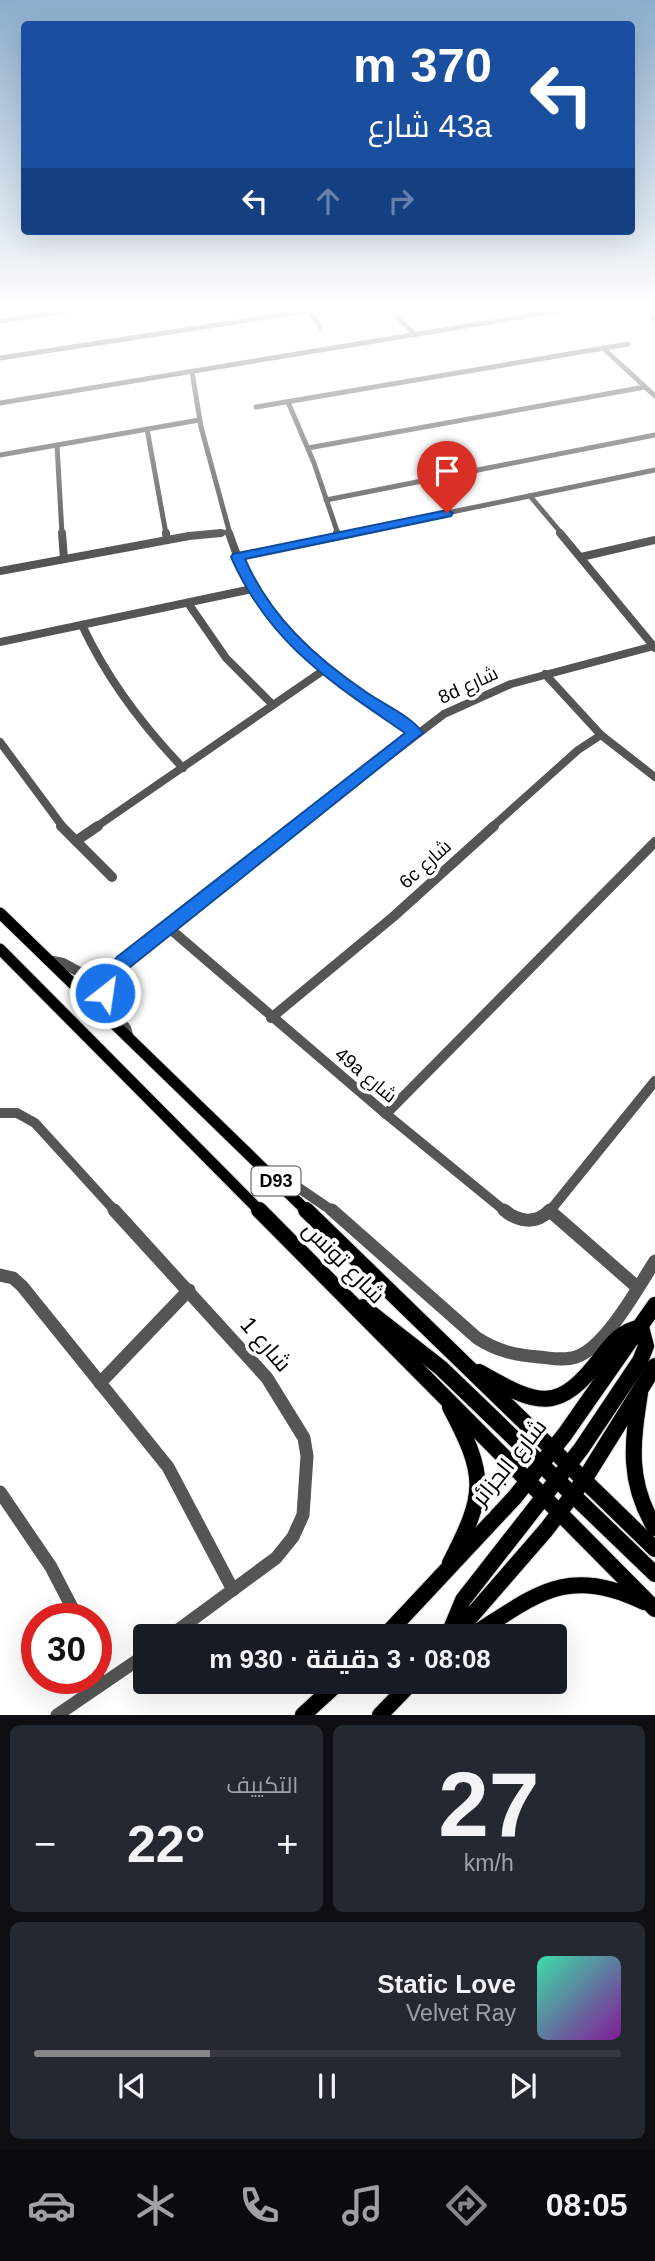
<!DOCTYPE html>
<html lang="ar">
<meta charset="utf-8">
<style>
:root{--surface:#171b24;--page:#242831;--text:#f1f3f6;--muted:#9ea1a6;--line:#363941;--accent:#858687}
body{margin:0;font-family:Helvetica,Cairo,sans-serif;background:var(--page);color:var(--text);direction:rtl;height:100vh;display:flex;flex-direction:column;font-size:26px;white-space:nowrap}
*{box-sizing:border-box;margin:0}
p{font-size:23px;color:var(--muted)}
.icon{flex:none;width:38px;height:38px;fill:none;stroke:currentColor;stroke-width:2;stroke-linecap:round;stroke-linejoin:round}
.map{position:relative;height:1715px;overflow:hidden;direction:ltr}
.sheet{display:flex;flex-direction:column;gap:10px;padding:10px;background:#0d0f14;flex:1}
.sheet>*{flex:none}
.banner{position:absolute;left:21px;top:21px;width:614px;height:214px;border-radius:7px;box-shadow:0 7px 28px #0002;direction:rtl;background:#1a4fa0;color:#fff;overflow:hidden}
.speed{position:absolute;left:21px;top:1603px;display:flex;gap:14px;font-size:35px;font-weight:700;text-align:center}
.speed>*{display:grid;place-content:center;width:91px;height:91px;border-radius:50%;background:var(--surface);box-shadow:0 7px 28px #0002;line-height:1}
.speed .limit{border:10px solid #d22;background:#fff;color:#111}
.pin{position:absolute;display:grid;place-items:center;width:60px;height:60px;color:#fff;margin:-72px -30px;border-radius:50% 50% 50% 0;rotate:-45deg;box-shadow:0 0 7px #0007}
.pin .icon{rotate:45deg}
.me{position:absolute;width:77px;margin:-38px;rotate:30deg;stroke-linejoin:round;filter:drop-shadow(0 0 5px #0008)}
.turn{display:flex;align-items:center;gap:24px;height:147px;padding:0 28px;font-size:32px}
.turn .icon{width:91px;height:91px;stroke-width:2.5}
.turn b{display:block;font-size:49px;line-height:60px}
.lanes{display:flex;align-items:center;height:66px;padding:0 28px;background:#0003;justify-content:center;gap:35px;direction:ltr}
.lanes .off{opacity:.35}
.big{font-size:52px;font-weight:700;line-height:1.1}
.sheet .card{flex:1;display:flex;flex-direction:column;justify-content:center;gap:10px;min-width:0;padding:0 24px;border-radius:10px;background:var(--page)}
.sheet .dial{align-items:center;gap:0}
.dial b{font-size:91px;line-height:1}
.song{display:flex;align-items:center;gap:21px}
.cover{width:84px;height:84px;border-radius:10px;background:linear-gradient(135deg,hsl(160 70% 55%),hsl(290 70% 35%))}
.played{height:7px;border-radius:4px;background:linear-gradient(90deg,var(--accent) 30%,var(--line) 30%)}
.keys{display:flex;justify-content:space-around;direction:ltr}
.heat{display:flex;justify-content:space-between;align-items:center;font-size:38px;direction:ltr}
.sheet .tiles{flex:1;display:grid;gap:10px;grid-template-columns:1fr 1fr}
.card:last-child{grid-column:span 2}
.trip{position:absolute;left:133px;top:1624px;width:434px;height:70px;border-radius:7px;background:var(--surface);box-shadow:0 7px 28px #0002;font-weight:700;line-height:70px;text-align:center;direction:rtl}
.tabs{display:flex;height:112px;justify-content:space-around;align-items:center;background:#090b0e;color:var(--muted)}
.tabs .icon{width:49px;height:49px}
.tabs .on{color:var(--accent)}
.tabs b{font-size:32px;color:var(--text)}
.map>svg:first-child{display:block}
</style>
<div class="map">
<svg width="655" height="1715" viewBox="0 0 655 1715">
<rect width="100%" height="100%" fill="#fff"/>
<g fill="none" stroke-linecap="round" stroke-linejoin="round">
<g stroke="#dbdbdb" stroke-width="13">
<g id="major-far1">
<path d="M 0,913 L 308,1212"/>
<path d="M 0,949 L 261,1212"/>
</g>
</g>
<g stroke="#dbdbdb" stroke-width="18">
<g id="major">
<path d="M 259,1210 L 655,1609"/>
<path d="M 306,1210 L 655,1549"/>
<path d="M 363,1307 L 441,1368 L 655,1574"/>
<path d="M 479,1372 C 539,1406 558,1415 603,1355 C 614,1341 622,1331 641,1327"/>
<path d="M 640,1393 C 632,1445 627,1481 655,1528"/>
<path d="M 450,1407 C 487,1477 486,1493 450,1563"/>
<path d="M 385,1636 L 515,1497 L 565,1434 L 655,1305"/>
<path d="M 448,1636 L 463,1600 L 581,1449 L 640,1361 L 646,1346 L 641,1327"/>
<path d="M 454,1636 L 546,1530 L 584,1480 L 655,1366"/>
<path d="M 471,1636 C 535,1596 566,1564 644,1602"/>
<path d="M 303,1715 L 339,1682"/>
<path d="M 380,1715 L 412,1682"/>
</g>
</g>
<g stroke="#555" stroke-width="5">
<path d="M 308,310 L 320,327"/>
<path d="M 391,310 L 415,335"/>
<path d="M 648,310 L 655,319"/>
<path d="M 0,321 L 73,310"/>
<path d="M 603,348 L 655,396"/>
<path d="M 0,358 L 308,311"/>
<path d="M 192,372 L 201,427 L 230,534"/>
<path d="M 288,402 L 314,463 L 338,534"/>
<path d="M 0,403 L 563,310"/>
<path d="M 256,407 L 628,344"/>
<path d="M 147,429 L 166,534"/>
<path d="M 57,445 L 62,534"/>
<path d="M 308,448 L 645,387"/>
<path d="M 0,455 L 199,420"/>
<path d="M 530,496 L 562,534"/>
<path d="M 326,500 L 655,435"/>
<path d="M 204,534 L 228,532"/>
<path d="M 345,534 L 655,470"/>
</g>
<g stroke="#555" stroke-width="8">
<path d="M 62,533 L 64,559"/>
<path d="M 166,533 L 167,540"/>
<path d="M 229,533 C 263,638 329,675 416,733"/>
<path d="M 337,533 L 338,536"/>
<path d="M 560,533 L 655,648"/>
<path d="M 237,557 L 354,533"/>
<path d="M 581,557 L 655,540"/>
<path d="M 0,571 L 189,536 L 221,533"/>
<path d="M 188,603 L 226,658 L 273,705"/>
<path d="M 82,625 C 107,679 142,725 183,768"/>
<path d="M 0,642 L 252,589"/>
<path d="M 545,674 L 601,735 L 655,777"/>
<path d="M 0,742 L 63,827"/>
<path d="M 96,827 L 324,670"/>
<path d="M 296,827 L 444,714 L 511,684 L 654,646"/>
<path d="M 492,827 L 578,750 L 601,735"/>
</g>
<g stroke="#555" stroke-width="10">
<path d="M 61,826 L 112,877"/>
<path d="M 76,841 L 98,826"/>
<path d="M 169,928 L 386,1114 L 506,1212"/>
<path d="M 48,960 L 63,963 L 85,975 L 106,973 L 169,928 L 298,826"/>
<path d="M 117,969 L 108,983 L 105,1001 L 126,1028 L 129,1038"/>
<path d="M 271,1018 L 393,917 L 494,826"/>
<path d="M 0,1113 L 17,1113 L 35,1123 L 116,1212"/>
<path d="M 386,1114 L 655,842"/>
<path d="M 275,1180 L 293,1184 L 334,1212"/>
<path d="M 549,1212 L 655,1081"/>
</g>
<g stroke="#555" stroke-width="13">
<path d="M 114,1210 L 267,1378 L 304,1438 L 307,1456 L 303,1515 L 293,1537 L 276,1558 L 170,1636"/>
<path d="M 332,1210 L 477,1338 C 497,1351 515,1355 539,1357 C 551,1358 564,1361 576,1357 C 606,1347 638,1287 655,1261"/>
<path d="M 504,1210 C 518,1222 536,1225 550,1210"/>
<path d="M 550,1211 L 637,1287"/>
<path d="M 0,1275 L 13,1278 L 22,1286 L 168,1467 L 233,1590"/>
<path d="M 100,1383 L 189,1290"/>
<path d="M 0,1492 L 51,1567 L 78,1619"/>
<path d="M 96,1671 L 100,1685"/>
<path d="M 57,1715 L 145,1655"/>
</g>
<use href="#major-far1" stroke="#000" stroke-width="11"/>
<use href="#major" stroke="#000" stroke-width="16"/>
</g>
<linearGradient id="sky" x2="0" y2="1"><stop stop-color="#8cadcc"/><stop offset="0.56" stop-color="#fff"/><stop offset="1" stop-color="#fff" stop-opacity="0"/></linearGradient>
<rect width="655" height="551" fill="url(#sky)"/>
<path fill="#1a73e8" stroke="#114b97" stroke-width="2" d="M 447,510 L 453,513 L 451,516 L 245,559 C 270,616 314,657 366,692 C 383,704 411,716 423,733 L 129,968 L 120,979 L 111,999 L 105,1001 L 99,999 L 96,993 L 107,969 L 117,957 L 405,733 C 330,681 270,645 231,557 L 233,554 Z"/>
<g text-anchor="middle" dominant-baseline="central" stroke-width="7" stroke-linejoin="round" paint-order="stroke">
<rect fill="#fff" stroke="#4c4c4c" stroke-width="2" x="251.5" y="1166.5" width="49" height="29" rx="5"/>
<g font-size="18" font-weight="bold" fill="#000">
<text x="276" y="1181">D93</text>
</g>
<g font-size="19" fill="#000" stroke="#fff">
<text transform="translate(468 685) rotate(-25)">8d شارع</text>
<text transform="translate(425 864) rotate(-42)">6c شارع</text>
<text transform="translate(366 1075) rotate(40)">49a شارع</text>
</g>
<g font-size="23" fill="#000" stroke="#fff">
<text transform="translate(344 1262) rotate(45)">شارع تونس</text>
<text transform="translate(266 1344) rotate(49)">شارع 1</text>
<text transform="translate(509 1462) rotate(-51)">شارع الجزائر</text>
</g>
</g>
</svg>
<div class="speed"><div class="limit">30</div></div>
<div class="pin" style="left:447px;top:513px;background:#d93025"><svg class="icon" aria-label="arrive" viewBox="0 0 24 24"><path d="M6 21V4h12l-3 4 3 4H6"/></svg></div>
<svg class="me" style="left:105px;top:993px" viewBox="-20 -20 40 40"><circle r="17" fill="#1a73e8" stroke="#fff" stroke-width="3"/><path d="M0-11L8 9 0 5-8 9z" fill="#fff"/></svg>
<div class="trip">08:08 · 3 دقيقة · 930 m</div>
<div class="banner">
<div class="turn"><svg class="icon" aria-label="left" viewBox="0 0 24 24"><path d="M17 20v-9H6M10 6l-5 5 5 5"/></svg><div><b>370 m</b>43a شارع</div></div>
<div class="lanes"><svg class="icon" aria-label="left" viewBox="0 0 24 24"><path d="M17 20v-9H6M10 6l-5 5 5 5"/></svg><svg class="icon off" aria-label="ahead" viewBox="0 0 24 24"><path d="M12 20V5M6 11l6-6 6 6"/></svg><svg class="icon off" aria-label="right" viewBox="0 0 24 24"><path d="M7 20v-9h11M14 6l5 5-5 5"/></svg></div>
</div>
</div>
<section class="sheet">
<div class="tiles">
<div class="card dial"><b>27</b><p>km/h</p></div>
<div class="card"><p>التكييف</p>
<div class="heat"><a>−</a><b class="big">22°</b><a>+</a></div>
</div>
<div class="card">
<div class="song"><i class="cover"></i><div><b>Static Love</b><p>Velvet Ray</p></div></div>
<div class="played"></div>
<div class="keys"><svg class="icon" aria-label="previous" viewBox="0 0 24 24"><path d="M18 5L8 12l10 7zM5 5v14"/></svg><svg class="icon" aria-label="pause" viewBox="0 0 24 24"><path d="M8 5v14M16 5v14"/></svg><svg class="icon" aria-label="next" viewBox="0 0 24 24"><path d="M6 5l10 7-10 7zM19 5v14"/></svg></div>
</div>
</div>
</section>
<nav class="tabs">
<b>08:05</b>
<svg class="icon on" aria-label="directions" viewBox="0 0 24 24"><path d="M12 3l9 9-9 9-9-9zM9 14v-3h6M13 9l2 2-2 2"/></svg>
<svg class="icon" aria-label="music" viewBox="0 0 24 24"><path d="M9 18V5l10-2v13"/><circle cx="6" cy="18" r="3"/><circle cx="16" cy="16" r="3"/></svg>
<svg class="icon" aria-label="phone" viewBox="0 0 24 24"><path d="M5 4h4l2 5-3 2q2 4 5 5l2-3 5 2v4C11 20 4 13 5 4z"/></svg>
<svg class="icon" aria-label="climate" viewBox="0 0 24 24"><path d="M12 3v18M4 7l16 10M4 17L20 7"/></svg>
<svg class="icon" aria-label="car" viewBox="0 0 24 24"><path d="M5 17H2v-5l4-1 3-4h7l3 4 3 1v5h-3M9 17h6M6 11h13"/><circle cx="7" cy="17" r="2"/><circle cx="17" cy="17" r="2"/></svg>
</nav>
